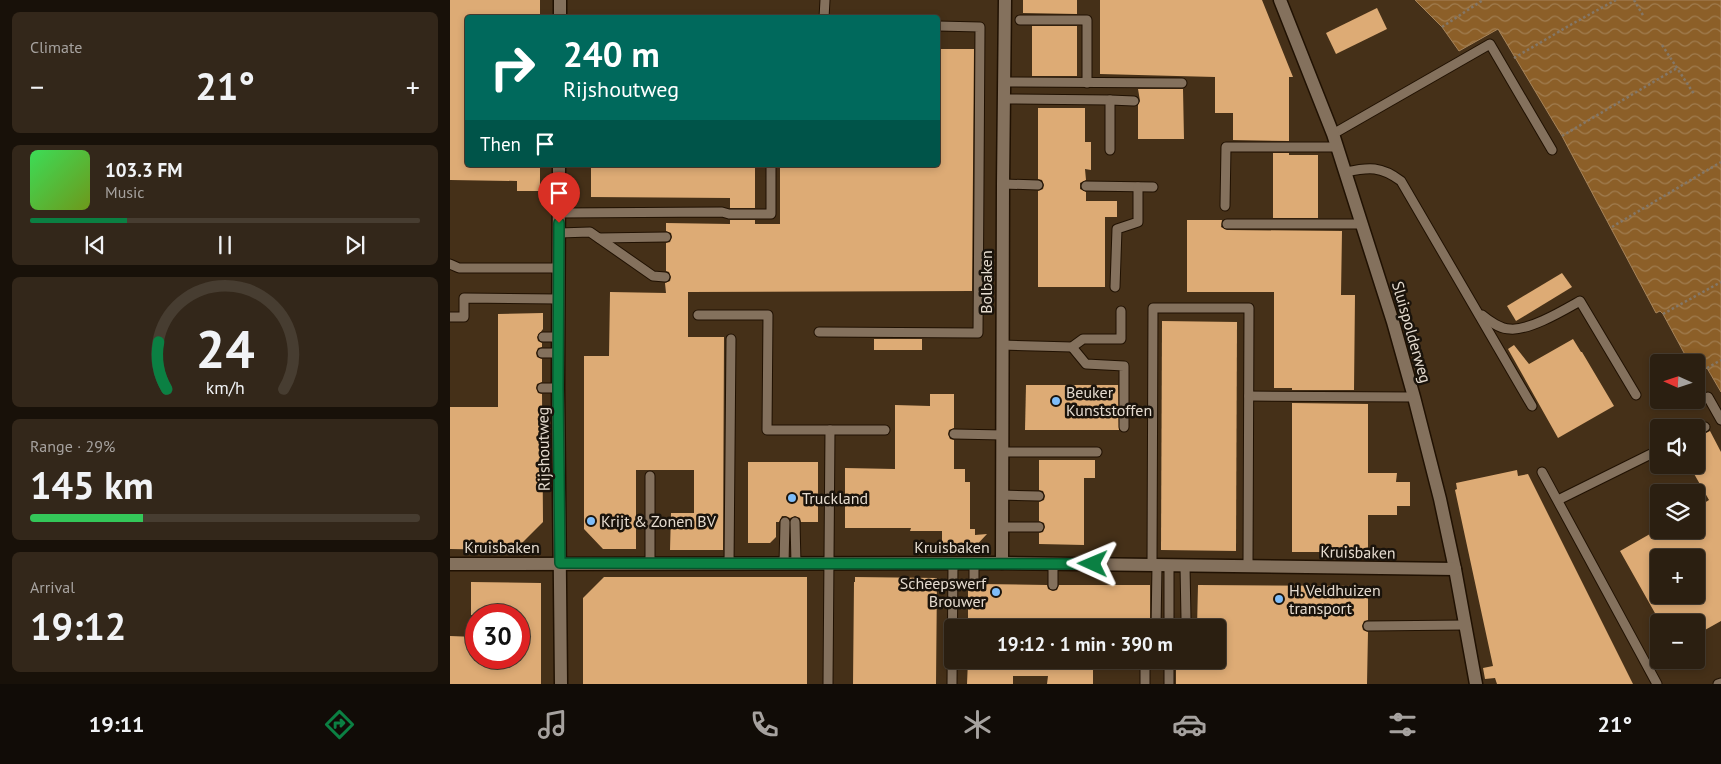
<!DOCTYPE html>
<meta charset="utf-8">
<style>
:root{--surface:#2b1f11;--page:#33271a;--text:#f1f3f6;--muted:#a6a29f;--line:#473d31;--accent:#0b8043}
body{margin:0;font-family:"PT Sans",sans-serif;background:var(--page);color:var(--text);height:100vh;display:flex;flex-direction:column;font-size:19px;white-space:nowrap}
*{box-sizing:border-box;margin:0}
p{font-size:16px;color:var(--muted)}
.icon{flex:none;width:28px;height:28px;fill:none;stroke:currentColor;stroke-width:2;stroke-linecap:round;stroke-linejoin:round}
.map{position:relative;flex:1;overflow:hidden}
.drawer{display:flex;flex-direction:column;gap:12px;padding:12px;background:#181109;width:450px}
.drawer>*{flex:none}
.hud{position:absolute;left:15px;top:15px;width:475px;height:152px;border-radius:5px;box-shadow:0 2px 8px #0003,0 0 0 1px var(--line);background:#00695c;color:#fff;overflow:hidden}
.needle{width:32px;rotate:273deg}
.buttons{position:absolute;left:1200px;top:354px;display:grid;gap:10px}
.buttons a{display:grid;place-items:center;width:55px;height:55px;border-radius:5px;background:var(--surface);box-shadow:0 2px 8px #0003,0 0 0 1px var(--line);font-size:25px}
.speed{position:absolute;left:15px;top:604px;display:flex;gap:10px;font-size:25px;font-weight:700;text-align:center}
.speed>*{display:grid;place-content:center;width:65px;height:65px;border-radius:50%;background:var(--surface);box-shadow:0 2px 8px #0003,0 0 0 1px var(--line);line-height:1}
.speed .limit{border:8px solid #d22;background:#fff;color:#111}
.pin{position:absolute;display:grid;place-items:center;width:42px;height:42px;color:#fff;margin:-51px -21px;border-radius:50% 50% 50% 0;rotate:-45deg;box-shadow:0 0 5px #0007}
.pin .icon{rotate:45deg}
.me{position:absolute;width:55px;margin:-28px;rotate:271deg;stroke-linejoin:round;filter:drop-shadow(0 0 4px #0008)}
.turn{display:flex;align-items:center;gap:18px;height:105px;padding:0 15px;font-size:22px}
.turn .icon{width:65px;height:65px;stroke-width:2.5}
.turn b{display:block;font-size:35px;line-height:42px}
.then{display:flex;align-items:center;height:48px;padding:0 15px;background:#0003;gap:10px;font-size:19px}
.big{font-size:38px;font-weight:700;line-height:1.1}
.drawer .card{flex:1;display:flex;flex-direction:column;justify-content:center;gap:8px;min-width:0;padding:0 18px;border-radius:8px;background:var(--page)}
.drawer .dial{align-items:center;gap:0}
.dial svg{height:130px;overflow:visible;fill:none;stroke:var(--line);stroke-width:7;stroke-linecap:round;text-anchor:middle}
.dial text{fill:var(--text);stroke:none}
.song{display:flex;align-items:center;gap:15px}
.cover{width:60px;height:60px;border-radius:8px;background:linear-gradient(135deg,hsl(130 70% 55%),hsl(80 70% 35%))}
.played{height:5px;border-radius:2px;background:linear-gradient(90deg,var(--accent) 25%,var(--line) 25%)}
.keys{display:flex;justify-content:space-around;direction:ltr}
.heat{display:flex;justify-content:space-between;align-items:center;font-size:28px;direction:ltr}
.charge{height:8px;border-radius:4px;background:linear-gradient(90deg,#34c759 29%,var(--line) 0)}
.trip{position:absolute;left:494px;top:619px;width:282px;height:50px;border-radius:5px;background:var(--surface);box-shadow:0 2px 8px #0003,0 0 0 1px var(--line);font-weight:700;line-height:50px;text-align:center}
.menu{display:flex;height:80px;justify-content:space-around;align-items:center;background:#110c07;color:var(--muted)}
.menu .icon{width:35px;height:35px}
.menu .current{color:var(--accent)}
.menu b{font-size:22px;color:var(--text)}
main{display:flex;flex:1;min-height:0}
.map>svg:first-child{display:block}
</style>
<main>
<section class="drawer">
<div class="card"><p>Climate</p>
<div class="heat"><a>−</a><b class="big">21°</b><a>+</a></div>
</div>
<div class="card">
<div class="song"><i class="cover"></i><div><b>103.3 FM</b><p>Music</p></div></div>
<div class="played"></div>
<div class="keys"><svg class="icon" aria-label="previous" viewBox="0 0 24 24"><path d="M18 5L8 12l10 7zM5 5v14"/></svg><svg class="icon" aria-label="pause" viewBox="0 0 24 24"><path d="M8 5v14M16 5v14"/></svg><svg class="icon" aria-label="next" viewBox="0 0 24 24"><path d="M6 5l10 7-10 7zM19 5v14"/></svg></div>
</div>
<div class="card dial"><svg viewBox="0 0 100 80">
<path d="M14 69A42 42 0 1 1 86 69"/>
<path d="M14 69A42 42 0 0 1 9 40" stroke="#0b8043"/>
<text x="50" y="56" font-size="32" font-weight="700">24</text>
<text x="50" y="72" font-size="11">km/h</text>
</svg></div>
<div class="card"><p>Range · 29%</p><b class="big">145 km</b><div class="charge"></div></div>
<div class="card"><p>Arrival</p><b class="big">19:12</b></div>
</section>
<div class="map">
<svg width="1271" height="684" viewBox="0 0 1271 684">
<defs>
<pattern id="water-waves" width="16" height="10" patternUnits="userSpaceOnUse" patternTransform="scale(1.25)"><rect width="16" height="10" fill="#8c5f28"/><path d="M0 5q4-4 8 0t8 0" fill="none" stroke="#a17d50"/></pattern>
</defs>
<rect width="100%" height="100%" fill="#392917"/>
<path fill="#453018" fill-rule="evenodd" d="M 0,0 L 1271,0 L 1271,684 L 0,684 ZM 18,18 L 488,18 L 488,165 L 18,165 ZM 1209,362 L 1246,362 L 1246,400 L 1209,400 ZM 1209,428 L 1246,428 L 1246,465 L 1209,465 ZM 1209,492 L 1246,492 L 1246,530 L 1209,530 ZM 1209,558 L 1246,558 L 1246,595 L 1209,595 ZM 26,615 L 69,615 L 69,658 L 26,658 ZM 1209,622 L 1246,622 L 1246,660 L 1209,660 ZM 502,628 L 768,628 L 768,660 L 502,660 Z"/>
<path fill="url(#water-waves)" stroke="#a7845a" d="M 965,0 L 1271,0 L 1271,392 L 1257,368 L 1246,374 L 1246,362 L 1239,362 L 1213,314 L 1210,311 L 1206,313 L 1112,136 L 1048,29 L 1009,51 L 992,27 Z"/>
<g fill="#ddab75" fill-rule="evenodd">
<path d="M 0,0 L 90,0 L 90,18 L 18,18 L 18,165 L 90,165 L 90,191 L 67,191 L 67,181 L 0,180 Z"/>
<path d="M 573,0 L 627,0 L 627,14 L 573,13 Z"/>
<path d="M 650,0 L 812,0 L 843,77 L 839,77 L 839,141 L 783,140 L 783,113 L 765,113 L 765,77 L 650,74 Z"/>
<path d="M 927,8 L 937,29 L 886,54 L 876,33 Z"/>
<rect x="582" y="26" width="45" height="50"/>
<path d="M 488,49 L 524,49 L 522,291 L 238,292 L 238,337 L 274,337 L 273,550 L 220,550 L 221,513 L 244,513 L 244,470 L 186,470 L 186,549 L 153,549 L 134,529 L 134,356 L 159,356 L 160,292 L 216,293 L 215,283 L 220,281 L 221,277 L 219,272 L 216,271 L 216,243 L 220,242 L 222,237 L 221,233 L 216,231 L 216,223 L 280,224 L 280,220 L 305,220 L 305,224 L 330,224 L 330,165 L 488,165 Z"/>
<path d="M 688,89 L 733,89 L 734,139 L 688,139 L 688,105 L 690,101 Z"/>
<path d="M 588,108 L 635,108 L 635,142 L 641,142 L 641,170 L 635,169 L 636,180 L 630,183 L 630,189 L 636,192 L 636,201 L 667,201 L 667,217 L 655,217 L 655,287 L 588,287 L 588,191 L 593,189 L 594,185 L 592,180 L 588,179 Z"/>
<path d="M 823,153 L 839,153 L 839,155 L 868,155 L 868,218 L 823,218 Z"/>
<path d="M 141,165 L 305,165 L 305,208 L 280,208 L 280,198 L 141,197 Z"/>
<path d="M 737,220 L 772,220 L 771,227 L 777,230 L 892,231 L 891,295 L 905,295 L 904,390 L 842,390 L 842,388 L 824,388 L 824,292 L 737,292 Z"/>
<path d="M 1112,273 L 1122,287 L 1066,321 L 1057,306 Z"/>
<path d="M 93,313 L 93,329 L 87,337 L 88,341 L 92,343 L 92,347 L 88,348 L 86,353 L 87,357 L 92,359 L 92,382 L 87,384 L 86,388 L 88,393 L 92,394 L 93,522 L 65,550 L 0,549 L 0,407 L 48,407 L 48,314 Z"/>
<path d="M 712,321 L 787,322 L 786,551 L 711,550 Z"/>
<rect x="424" y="339" width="48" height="11"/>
<path d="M 1123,339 L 1131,352 L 1132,352 L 1164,406 L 1108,438 L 1058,349 L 1064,345 L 1079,364 Z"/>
<path d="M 576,385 L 668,385 L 669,430 L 575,430 Z"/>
<path d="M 480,394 L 504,394 L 504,428 L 499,430 L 498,434 L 500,439 L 504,440 L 504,469 L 515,469 L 515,482 L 520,482 L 520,529 L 525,529 L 525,535 L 537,534 L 521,551 L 492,550 L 492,531 L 460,531 L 461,528 L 395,528 L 395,468 L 445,469 L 445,405 L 480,406 Z"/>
<path d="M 842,403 L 918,404 L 918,473 L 947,473 L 946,482 L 960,482 L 960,506 L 947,506 L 947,515 L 918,515 L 918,552 L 842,552 Z"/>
<path d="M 1260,431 L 1271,452 L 1271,621 L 1246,635 L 1246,622 L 1210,622 L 1170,551 L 1207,530 L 1246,530 L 1246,508 L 1259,500 L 1239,465 L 1246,465 L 1246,438 ZM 1209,558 L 1246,558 L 1246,595 L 1209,595 Z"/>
<path d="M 589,460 L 645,460 L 645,478 L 634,478 L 634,545 L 589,544 L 589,533 L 593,532 L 595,527 L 594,523 L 589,521 L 589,502 L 594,500 L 595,496 L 593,491 L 589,490 Z"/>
<path d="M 298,462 L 368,462 L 368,522 L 351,522 L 350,518 L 345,516 L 340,518 L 336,516 L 332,516 L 329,522 L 326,522 L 326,537 L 320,543 L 298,543 Z"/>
<path d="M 1067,470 L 1068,476 L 1078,474 L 1183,684 L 1047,684 L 1045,678 L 1035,679 L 1033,668 L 1043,666 L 1005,490 L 1007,489 L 1006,483 Z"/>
<path d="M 154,577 L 357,577 L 357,684 L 133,684 L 133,598 Z"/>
<path d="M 405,577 L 487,578 L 486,684 L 403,684 L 404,582 L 405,582 Z"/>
<path d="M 21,582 L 91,583 L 91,684 L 0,684 L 0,636 L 26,637 L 26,658 L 69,658 L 69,615 L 21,615 Z"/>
<path d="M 530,584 L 597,585 L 598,589 L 603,591 L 607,590 L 609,585 L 700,585 L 700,628 L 518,628 L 518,585 L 520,589 L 524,590 L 529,588 Z"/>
<path d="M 748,585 L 918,586 L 918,620 L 914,621 L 912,626 L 913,630 L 918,632 L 917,684 L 726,684 L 726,660 L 768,660 L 768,628 L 747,628 Z"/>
<path d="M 518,660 L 643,660 L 643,684 L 597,684 L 598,676 L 563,676 L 563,684 L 517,684 Z"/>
</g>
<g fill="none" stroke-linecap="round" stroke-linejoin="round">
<g stroke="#201102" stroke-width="11">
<g id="lane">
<path d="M 374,18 L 375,0"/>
<path d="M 570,20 L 637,20 L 637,83"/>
<path d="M 555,82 L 732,83"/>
<path d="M 555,99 L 660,100 L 660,150"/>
<path d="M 660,100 L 684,101"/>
<path d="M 883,134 L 1040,44 L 1102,150"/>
<path d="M 896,172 C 919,167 931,166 951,181 L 1082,406"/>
<path d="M 553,184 L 588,185"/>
<path d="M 636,186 L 703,187"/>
<path d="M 775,206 L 776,147 L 888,147"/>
<path d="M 109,213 L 272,212 L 279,214 L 321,214 L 321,165"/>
<path d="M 777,224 L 912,224"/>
<path d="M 109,233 L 140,232 L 203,276 L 215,277"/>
<path d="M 149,238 L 216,237"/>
<path d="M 0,264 L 9,268 L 108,268"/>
<path d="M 665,287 L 667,229 L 688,222 L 688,187"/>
<path d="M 248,315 L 318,315 L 317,430 L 380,430 L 378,684"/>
<path d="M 1032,315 C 1039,321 1051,329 1060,329 C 1079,331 1114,310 1130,301 L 1186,395"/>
<path d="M 0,317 L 14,317 L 14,298 L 108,299"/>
<path d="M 369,332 L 528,333 L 530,27 L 488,26"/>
<path d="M 93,337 L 108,337"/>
<path d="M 552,345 L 622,347 L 633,339 L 671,339 L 671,311"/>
<path d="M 622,347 L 636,364 L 674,366 L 674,427"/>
<path d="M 92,353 L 108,353"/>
<path d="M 92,388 L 108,388"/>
<path d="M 799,396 L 964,397"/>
<path d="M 1258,397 L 1271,420"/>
<path d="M 380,430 L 435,430"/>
<path d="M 1246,431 L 1255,427"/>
<path d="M 504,434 L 553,435"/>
<path d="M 552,452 L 647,452"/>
<path d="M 1092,472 L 1207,684"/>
<path d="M 200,476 L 200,564"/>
<path d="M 552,495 L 589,496"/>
<path d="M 1108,500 L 1209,450"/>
<path d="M 345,522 L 346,564"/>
<path d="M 552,527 L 589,527"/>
<path d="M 279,564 L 281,339"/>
<path d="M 334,564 L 335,522"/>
<path d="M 702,565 L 703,308 L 799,308 L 798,566"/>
<path d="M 735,566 L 736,619"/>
<path d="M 524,584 L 524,564"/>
<path d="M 603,585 L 603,564"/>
<path d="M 918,626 L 1015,625"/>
<path d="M 706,628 L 707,565"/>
<path d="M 719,628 L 719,565"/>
<path d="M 502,684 L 503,564"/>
<path d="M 695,684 L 695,660"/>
<path d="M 719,684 L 719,660"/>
<path d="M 1268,684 L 1271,683"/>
</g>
</g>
<g stroke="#201102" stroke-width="15">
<g id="street">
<path d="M 830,0 L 883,134 L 943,322 L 964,397 L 990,499 L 1005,569 L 1026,684"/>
<path d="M 110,18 L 110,0"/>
<path d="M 109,165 L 108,388 L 111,684"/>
<path d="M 552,563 L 553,184 L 555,0"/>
<path d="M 0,564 L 552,563 L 1005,569"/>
</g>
</g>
<g stroke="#847767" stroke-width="2.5" stroke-dasharray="2.5 2.5" stroke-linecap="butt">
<path d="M 1184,0 L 1194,17"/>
<path d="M 992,27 L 1033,0"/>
<path d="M 1212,45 L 1244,94"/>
<path d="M 1064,58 L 1122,24 L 1166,0"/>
<path d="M 1112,136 L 1227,68"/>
<path d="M 1162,227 L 1271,162"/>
<path d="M 1213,314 L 1271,282"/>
<path d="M 1257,368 L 1271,360"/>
</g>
<use href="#lane" stroke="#84715d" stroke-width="9"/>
<use href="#street" stroke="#84715d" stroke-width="12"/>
</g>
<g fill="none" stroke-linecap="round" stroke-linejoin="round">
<g stroke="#07532c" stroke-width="12">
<path id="route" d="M 109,223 L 108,388 L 110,563 L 643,564"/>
</g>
<use href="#route" stroke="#0b8043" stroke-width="9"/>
</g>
<g fill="#7fbdf9" stroke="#1a130b" stroke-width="2">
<circle cx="606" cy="401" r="5"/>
<circle cx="342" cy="498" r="5"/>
<circle cx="141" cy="521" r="5"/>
<circle cx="546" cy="592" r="5"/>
<circle cx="829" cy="599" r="5"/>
</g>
<g text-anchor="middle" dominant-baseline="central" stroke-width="5" stroke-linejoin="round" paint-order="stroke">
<g font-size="16" fill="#e5dbcf" stroke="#1a130b">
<text transform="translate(536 282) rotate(-90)">Bolbaken</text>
<text transform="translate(962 332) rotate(74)">Sluispolderweg</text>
<text transform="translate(93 449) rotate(-91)">Rijshoutweg</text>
<text x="52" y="547">Kruisbaken</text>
<text x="502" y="547">Kruisbaken</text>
<text transform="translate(908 552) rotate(1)">Kruisbaken</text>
</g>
<g font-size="16" fill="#e5dbcf" stroke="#1a130b" text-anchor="start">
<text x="616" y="392">Beuker<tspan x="616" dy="18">Kunststoffen</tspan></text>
<text x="352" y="498">Truckland</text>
<text x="151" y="521">Krijt &amp; Zonen BV</text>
<text x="536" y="583" text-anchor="end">Scheepswerf<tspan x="536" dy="18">Brouwer</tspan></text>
<text x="839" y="590">H. Veldhuizen<tspan x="839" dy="18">transport</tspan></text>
</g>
</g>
</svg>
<div class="buttons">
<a><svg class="needle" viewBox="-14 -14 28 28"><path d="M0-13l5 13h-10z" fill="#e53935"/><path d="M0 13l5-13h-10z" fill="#a6a29f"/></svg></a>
<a><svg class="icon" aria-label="sound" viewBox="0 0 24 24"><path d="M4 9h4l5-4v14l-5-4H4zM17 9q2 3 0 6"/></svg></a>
<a><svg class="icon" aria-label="layers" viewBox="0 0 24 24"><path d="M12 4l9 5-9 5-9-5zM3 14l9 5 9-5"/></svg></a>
<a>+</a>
<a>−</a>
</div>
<div class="speed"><div class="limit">30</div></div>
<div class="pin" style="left:109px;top:223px;background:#d93025"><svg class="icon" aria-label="arrive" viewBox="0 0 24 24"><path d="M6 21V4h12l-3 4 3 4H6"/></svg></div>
<svg class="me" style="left:643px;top:564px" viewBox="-20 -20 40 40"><path d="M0-17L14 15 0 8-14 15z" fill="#0b8043" stroke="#fff" stroke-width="4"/></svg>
<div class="trip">19:12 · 1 min · 390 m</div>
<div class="hud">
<div class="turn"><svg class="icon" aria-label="right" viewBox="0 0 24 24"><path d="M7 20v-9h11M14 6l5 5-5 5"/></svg><div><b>240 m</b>Rijshoutweg</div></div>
<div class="then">Then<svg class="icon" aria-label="arrive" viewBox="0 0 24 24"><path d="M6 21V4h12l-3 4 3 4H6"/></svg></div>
</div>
</div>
</main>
<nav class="menu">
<b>19:11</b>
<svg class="icon current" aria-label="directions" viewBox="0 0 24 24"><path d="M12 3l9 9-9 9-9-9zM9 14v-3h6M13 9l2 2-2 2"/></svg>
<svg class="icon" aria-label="music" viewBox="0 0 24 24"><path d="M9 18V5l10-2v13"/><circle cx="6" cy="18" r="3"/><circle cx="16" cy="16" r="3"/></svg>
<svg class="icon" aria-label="phone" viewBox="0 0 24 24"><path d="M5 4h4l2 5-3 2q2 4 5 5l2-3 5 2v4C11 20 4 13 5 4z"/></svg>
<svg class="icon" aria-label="climate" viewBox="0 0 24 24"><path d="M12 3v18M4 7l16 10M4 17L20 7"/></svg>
<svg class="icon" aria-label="car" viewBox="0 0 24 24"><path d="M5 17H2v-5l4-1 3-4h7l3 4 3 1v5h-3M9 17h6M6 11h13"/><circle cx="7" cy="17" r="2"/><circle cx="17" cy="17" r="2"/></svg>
<svg class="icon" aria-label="filters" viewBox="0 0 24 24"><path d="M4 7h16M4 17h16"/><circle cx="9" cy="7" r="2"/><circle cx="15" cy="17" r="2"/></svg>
<b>21°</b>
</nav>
